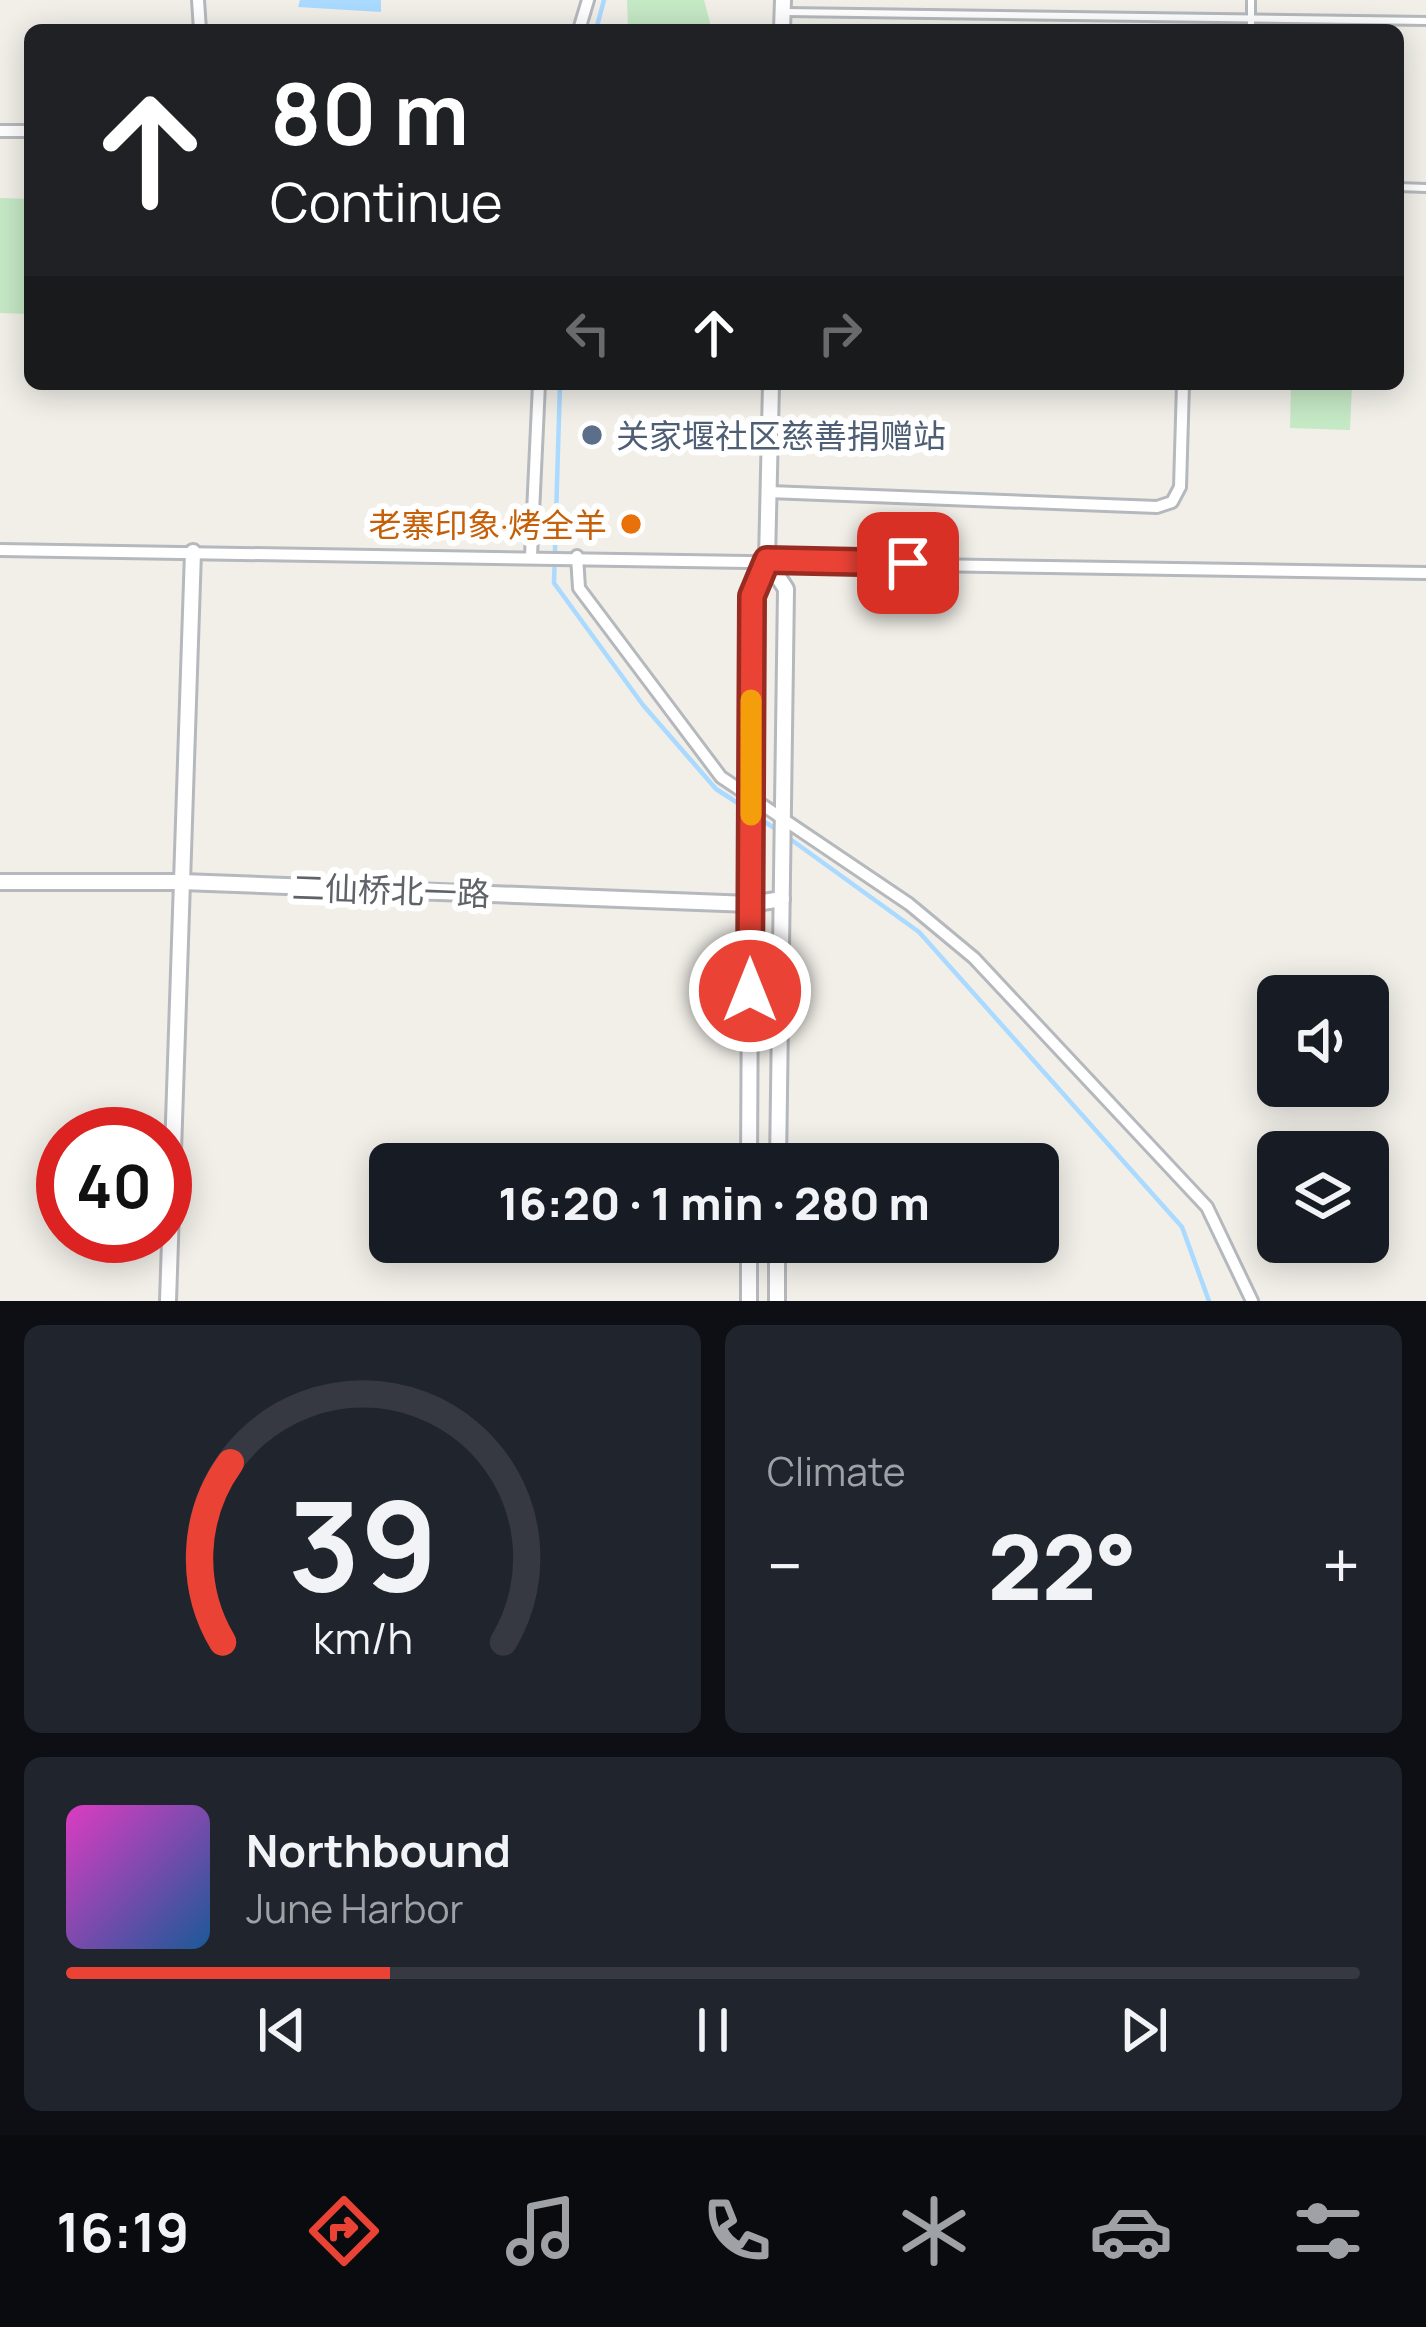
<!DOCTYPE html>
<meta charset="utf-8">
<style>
:root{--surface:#171b24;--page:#20242c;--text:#f1f3f6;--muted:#9ea1a6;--line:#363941;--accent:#ea4335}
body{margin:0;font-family:Manrope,"Noto Sans SC",sans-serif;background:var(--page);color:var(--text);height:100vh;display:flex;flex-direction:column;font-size:45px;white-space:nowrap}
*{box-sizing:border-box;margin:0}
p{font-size:39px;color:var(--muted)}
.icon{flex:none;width:66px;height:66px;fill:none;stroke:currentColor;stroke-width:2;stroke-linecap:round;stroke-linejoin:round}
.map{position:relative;height:1301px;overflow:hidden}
.panel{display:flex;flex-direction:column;gap:24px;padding:24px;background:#0d0f14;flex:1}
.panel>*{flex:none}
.hud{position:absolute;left:24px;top:24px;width:1380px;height:366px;border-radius:18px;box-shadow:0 6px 30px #0003;background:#202124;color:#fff;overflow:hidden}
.buttons{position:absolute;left:1257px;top:975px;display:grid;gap:24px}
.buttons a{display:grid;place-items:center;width:132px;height:132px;border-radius:18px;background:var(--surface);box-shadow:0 6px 30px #0003;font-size:60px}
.speed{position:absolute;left:36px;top:1107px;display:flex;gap:24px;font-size:60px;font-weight:700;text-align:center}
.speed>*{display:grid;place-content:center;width:156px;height:156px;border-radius:50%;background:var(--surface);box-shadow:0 6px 30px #0003;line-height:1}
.speed .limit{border:18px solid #d22;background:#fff;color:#111}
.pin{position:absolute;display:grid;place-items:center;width:102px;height:102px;color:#fff;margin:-51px;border-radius:24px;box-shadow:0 6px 18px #0006}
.me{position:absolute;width:132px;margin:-66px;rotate:0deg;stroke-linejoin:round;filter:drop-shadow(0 0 9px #0008)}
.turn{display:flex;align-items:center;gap:42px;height:252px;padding:0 48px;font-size:54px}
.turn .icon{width:156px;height:156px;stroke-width:2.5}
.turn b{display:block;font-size:84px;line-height:102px}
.lanes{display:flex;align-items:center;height:114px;padding:0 48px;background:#0003;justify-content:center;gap:60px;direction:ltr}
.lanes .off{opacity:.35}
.big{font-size:90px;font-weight:800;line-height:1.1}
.panel .card{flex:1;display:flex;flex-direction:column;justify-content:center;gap:18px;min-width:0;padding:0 42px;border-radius:18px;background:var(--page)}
.panel .dial{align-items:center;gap:0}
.dial svg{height:312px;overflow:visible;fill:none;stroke:var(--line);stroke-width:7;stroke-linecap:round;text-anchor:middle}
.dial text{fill:var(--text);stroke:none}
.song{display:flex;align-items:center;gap:36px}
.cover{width:144px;height:144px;border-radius:18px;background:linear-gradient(135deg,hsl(310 70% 55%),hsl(210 70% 35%))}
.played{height:12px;border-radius:6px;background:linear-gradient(90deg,var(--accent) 25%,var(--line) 25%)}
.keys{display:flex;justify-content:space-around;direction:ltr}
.heat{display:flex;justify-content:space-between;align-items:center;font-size:66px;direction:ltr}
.panel .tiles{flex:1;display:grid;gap:24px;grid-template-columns:1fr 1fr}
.card:last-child{grid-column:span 2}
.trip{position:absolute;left:369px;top:1143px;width:690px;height:120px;border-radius:18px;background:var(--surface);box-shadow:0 6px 30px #0003;font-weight:800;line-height:120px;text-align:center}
.tab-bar{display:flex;height:192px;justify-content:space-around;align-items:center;background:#090b0e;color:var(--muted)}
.tab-bar .icon{width:84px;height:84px}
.tab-bar .on{color:var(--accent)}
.tab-bar b{font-size:54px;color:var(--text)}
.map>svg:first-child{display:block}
</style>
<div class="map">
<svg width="1426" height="1301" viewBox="0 0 1426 1301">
<rect width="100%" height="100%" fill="#f1efe8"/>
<g fill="#c5e8c5">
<path d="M 627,0 L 704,0 L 712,30 L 628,30 Z"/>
<path d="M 0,198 L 30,199 L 30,314 L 0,313 Z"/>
<path d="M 1291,384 L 1352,384 L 1350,430 L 1290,428 Z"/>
</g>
<path fill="#aadaff" d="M 300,0 L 381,0 L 381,12 L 298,7 Z"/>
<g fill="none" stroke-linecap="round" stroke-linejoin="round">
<g stroke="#aadaff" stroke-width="4.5">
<path d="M 596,30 L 604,0"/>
<path d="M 560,384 L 554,583 L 643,705 L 716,789 L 747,809"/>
<path d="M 756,816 L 777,830"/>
<path d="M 786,836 L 919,932 L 1182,1227 L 1209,1301"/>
</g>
<g stroke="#b5b8bc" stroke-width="12">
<g id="service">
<path d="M 786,12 L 1426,21"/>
<path d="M 1251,30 L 1251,0"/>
<path d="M 1398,187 L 1426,188"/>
</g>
</g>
<g stroke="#b5b8bc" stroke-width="16">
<g id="minor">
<path d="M 198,0 L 200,30"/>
<path d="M 579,30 L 588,0"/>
<path d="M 0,131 L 30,131"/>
<path d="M 769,492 L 1157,507 L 1172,502 L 1180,487 L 1183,384"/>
<path d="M 0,550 L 1426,573"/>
<path d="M 531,556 L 539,384"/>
<path d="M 577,556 L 579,588 L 721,777 L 909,904 L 974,958 L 1207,1207 L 1252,1301"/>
</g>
</g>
<g stroke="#b5b8bc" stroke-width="20">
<g id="tertiary">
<path d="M 782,30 L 783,0"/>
<path d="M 767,560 L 786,589 L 778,1164"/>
<path d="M 0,882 L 182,882 L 750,904 L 782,899"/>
<path d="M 749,1164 L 752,596 L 767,560 L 771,384"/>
<path d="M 168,1301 L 193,552"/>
<path d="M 749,1301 L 749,1242"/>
<path d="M 777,1301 L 777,1242"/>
</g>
</g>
<use href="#service" stroke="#fff" stroke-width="6"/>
<use href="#minor" stroke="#fff" stroke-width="10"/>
<use href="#tertiary" stroke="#fff" stroke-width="14"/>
</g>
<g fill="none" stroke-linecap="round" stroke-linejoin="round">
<g stroke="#982c22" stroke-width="30">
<path id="route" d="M 750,991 L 752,596 L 767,560 L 908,563"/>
</g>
<use href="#route" stroke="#ea4335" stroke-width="21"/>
<path stroke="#f59e0b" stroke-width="21" d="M 751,815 L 751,700"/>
</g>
<circle fill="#5c6f8a" stroke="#fff" stroke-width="4.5" cx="592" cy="435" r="12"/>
<circle fill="#e8710a" stroke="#fff" stroke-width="4.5" cx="631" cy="524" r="12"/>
<g text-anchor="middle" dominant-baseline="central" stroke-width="12" stroke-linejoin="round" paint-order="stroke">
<g font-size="33" fill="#4e5e75" stroke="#fff" text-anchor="start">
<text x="616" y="435">关家堰社区慈善捐赠站</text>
</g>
<g font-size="33" fill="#c56008" stroke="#fff" text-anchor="end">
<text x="607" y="524">老寨印象·烤全羊</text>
</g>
<g font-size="33" fill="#5f6368" stroke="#fff">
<text transform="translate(391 890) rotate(2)">二仙桥北一路</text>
</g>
</g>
</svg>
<div class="buttons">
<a><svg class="icon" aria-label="sound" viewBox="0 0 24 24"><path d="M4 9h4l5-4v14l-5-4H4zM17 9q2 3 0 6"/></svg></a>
<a><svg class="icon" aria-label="layers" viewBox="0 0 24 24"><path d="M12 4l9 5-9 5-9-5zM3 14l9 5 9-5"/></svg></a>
</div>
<div class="speed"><div class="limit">40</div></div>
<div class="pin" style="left:908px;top:563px;background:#d93025"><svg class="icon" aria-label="arrive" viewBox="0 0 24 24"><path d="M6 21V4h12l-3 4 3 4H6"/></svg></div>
<svg class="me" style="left:750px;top:991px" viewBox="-20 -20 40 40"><circle r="17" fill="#ea4335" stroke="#fff" stroke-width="3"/><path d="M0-11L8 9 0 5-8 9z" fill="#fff"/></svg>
<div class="trip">16:20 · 1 min · 280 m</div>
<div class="hud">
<div class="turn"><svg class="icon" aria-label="ahead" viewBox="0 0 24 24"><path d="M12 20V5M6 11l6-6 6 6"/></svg><div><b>80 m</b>Continue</div></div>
<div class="lanes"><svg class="icon off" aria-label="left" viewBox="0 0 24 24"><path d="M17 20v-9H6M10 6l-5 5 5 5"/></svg><svg class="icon" aria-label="ahead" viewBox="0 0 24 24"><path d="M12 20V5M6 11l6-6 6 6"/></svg><svg class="icon off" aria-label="right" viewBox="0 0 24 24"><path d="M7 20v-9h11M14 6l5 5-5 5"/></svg></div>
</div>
</div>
<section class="panel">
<div class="tiles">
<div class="card dial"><svg viewBox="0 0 100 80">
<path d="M14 69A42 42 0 1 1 86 69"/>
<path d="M14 69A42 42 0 0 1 16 23" stroke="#ea4335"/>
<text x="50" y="56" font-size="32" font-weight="700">39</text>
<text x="50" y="72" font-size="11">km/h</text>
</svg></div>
<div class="card"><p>Climate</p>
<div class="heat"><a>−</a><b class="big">22°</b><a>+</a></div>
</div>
<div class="card">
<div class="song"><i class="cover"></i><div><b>Northbound</b><p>June Harbor</p></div></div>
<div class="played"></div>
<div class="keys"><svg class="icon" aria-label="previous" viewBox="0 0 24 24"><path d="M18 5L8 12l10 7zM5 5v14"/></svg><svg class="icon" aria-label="pause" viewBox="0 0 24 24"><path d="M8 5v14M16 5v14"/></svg><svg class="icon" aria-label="next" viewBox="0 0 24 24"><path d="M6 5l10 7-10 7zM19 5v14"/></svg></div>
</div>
</div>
</section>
<nav class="tab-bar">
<b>16:19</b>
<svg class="icon on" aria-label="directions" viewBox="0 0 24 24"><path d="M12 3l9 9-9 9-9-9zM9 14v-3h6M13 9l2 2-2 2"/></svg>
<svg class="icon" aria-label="music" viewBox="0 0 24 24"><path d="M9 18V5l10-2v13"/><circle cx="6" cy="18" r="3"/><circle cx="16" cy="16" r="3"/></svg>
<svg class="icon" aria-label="phone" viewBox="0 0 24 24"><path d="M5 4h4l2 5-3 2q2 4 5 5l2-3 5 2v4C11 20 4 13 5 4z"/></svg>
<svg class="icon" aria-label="climate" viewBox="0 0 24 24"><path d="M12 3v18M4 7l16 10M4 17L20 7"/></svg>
<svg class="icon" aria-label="car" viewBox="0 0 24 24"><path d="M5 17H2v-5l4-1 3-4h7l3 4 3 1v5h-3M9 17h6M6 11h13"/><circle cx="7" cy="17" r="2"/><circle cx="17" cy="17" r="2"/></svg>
<svg class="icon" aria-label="filters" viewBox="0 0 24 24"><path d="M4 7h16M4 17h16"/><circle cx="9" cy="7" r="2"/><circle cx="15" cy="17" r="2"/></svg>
</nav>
